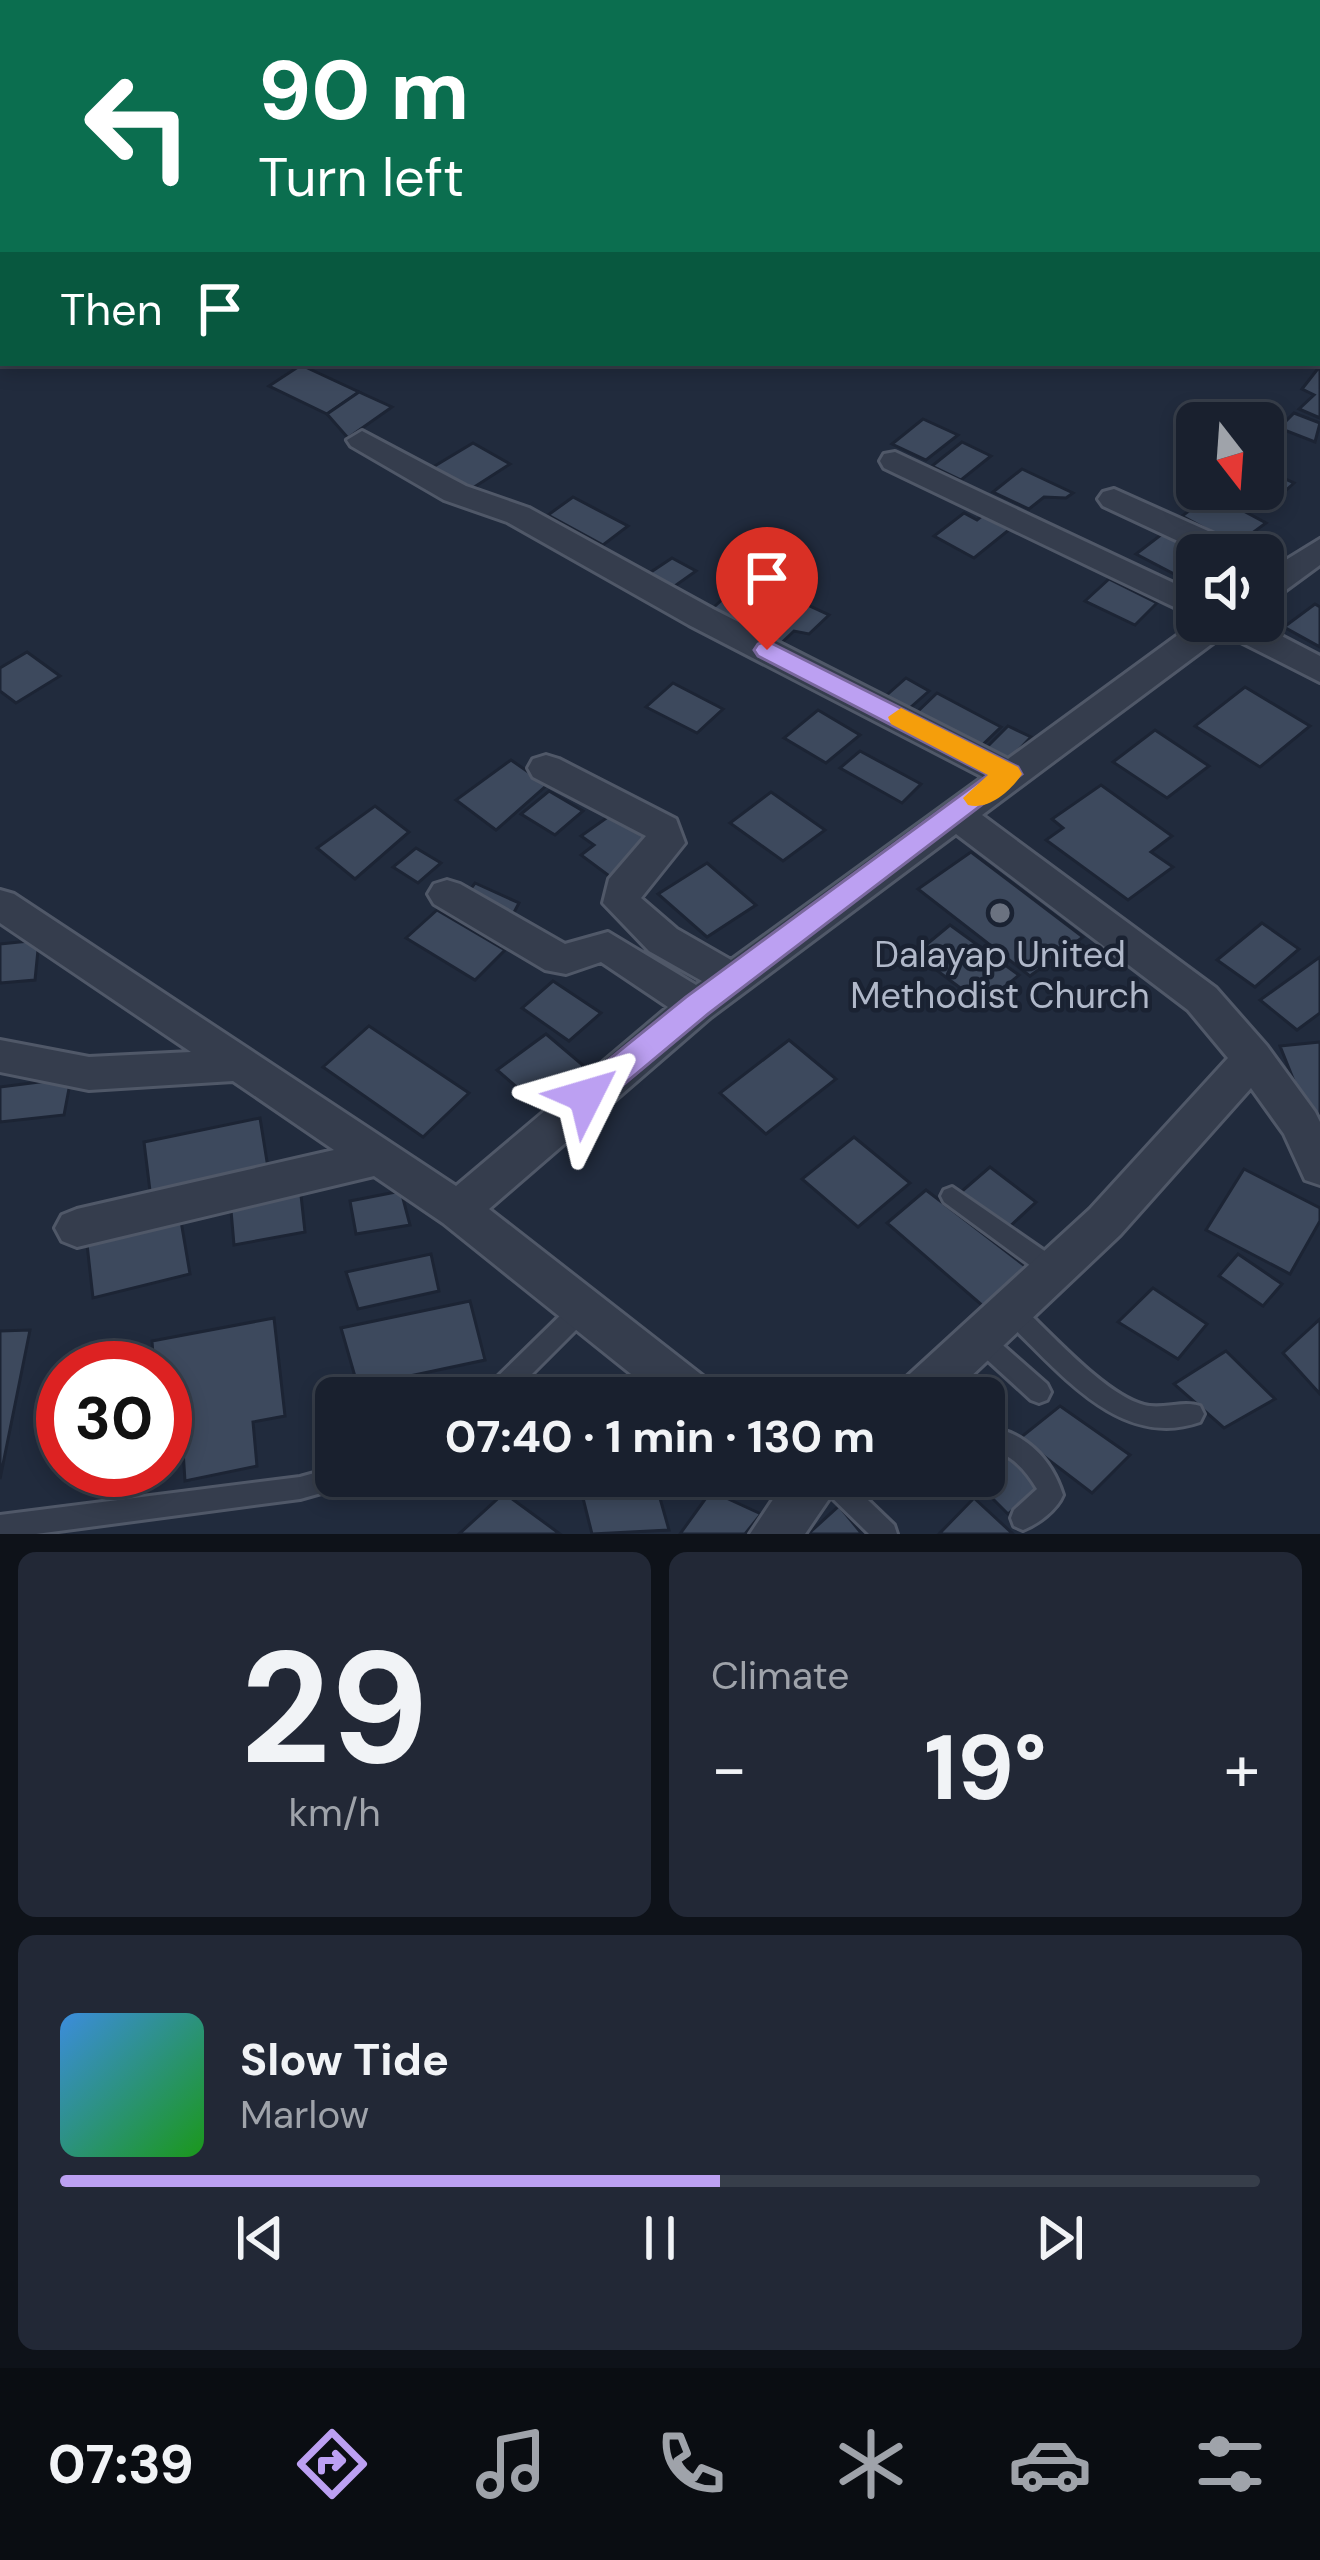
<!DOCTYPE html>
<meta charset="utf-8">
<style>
:root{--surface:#19202e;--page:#222836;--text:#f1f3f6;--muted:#9fa3aa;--line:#373e4a;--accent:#bca0f2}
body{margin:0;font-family:"DM Sans",sans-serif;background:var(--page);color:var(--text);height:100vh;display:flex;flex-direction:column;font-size:45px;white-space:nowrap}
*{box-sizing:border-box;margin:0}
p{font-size:39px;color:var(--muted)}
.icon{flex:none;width:66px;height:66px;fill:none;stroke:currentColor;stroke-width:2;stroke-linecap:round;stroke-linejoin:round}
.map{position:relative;height:1534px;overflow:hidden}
.details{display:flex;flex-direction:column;gap:18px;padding:18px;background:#0e1219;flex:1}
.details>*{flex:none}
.guide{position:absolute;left:0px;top:0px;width:1320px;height:366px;box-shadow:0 6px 18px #0003,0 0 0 3px var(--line);background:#0b6e4f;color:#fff;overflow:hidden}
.needle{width:78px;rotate:163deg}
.buttons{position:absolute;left:1176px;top:402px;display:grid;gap:24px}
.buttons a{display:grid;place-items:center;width:108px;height:108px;border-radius:18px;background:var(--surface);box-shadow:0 6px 18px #0003,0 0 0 3px var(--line);font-size:60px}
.speed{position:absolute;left:36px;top:1341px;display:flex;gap:24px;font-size:60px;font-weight:700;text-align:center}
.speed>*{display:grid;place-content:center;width:156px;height:156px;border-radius:50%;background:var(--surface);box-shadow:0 6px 18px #0003,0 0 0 3px var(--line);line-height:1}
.speed .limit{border:18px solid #d22;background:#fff;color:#111}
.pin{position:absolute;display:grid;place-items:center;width:102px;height:102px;color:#fff;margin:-123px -51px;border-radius:50% 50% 50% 0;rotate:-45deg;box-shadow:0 0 12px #0007}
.pin .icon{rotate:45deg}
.me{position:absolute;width:132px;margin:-66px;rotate:50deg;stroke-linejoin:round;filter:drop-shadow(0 0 9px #0008)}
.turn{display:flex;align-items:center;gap:42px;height:252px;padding:0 60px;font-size:54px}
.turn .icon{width:156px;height:156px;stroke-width:2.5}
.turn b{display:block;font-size:84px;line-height:102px}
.then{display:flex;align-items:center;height:114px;padding:0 60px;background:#0003;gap:24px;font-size:45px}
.big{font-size:90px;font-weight:700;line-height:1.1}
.details .tile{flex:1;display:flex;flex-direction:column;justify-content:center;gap:18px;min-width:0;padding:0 42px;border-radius:18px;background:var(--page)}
.details .dial{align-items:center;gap:0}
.dial b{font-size:156px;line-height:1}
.song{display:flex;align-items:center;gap:36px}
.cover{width:144px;height:144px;border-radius:18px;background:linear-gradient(135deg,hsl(210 70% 55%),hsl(120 70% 35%))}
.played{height:12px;border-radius:6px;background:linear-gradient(90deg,var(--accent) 55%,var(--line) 55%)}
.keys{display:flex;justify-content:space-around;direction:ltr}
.heat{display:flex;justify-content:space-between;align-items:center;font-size:66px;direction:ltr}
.details .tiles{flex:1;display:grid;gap:18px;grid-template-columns:1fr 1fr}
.tile:last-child{grid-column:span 2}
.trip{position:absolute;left:315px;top:1377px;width:690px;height:120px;border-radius:18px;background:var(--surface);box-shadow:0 6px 18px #0003,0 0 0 3px var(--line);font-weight:700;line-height:120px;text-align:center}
.tab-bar{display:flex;height:192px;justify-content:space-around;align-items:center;background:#0a0d12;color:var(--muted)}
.tab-bar .icon{width:84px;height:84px}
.tab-bar .active{color:var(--accent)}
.tab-bar b{font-size:54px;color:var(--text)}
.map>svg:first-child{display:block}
</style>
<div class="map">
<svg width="1320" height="1534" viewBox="0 0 1320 1534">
<rect width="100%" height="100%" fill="#212b3d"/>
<g fill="#3d495d" stroke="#1c2434" stroke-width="3">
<path d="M 301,365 L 359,392 L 327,414 L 269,386 Z"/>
<path d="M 1320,366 L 1320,418 L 1299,409 L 1314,395 L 1302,389 Z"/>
<path d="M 359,392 L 392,407 L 348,438 L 327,414 Z"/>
<path d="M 1294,413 L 1320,423 L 1315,442 L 1279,428 Z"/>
<path d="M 923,419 L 958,435 L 926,460 L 892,444 Z"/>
<path d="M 962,442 L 991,456 L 961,480 L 932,466 Z"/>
<path d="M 473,443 L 510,464 L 465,493 L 428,470 Z"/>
<path d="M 1022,469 L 1073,493 L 1066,498 L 1044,497 L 1029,509 L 993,492 Z"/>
<path d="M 1263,469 L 1294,483 L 1272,503 L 1241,489 L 1263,489 Z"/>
<path d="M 1212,494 L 1266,523 L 1236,545 L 1182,516 Z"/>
<path d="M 573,497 L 628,526 L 603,545 L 548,515 Z"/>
<path d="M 988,511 L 1015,525 L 974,558 L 934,536 L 964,513 L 977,520 Z"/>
<path d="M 1166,531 L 1207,552 L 1197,555 L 1197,561 L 1178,576 L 1136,554 Z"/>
<path d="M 672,558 L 696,571 L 672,588 L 648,574 Z"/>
<path d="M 747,577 L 829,615 L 809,634 L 794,631 L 774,650 L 703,617 Z"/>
<path d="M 1109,579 L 1157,603 L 1135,625 L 1085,601 Z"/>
<path d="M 1315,604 L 1320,607 L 1320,647 L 1284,627 Z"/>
<path d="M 27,652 L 60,676 L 16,703 L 0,691 L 0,668 Z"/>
<path d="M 906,678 L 929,691 L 903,714 L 880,701 Z"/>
<path d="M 673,683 L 723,709 L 697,733 L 646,707 Z"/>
<path d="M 1245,687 L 1310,726 L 1260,767 L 1195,726 Z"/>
<path d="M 937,693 L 1001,727 L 976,751 L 912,717 Z"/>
<path d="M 818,710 L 860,735 L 826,763 L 784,738 Z"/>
<path d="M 1008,726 L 1031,737 L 1007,762 L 984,750 Z"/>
<path d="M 1155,730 L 1209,766 L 1167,798 L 1113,762 Z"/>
<path d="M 860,751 L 921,784 L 902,803 L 840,768 Z"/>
<path d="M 511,760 L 547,785 L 496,830 L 456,800 Z"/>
<path d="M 1101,785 L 1172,836 L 1151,852 L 1173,867 L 1128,900 L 1046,840 L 1063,828 L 1052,819 Z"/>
<path d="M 549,791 L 583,811 L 555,835 L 521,814 Z"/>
<path d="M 771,792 L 825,830 L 783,861 L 730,823 Z"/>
<path d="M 375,806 L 409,832 L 355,879 L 317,848 Z"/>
<path d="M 612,814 L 650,841 L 612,878 L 581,855 L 594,845 L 581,836 Z"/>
<path d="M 416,848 L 441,863 L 418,883 L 393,867 Z"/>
<path d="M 971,852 L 1083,937 L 1030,976 L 918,889 Z"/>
<path d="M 707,863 L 756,905 L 707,937 L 658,894 Z"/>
<path d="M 475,883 L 519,903 L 511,918 L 464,898 Z"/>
<path d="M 437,910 L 505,950 L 475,980 L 406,938 Z"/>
<path d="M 1262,923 L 1299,949 L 1255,987 L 1217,960 Z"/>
<path d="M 950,925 L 1019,975 L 983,1005 L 915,954 Z"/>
<path d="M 39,940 L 35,980 L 0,983 L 0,944 Z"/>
<path d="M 1320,957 L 1320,1013 L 1297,1030 L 1260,1000 Z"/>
<path d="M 553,981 L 601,1013 L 569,1041 L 522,1008 Z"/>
<path d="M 369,1026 L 469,1093 L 423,1137 L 323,1067 Z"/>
<path d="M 546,1034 L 585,1067 L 536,1104 L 497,1070 Z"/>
<path d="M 789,1040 L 836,1079 L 766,1134 L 720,1093 Z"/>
<path d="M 1320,1042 L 1320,1146 L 1280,1046 Z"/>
<path d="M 71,1078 L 64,1115 L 0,1122 L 0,1087 Z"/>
<path d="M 260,1118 L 269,1174 L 151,1199 L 144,1142 Z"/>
<path d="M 854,1137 L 910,1183 L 858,1227 L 802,1179 Z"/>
<path d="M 990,1167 L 1036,1202 L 1007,1229 L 961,1192 Z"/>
<path d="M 1244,1169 L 1320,1208 L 1320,1221 L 1290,1274 L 1206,1230 Z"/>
<path d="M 300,1186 L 305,1232 L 234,1245 L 230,1199 Z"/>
<path d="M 926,1190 L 1034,1273 L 991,1313 L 887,1223 Z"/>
<path d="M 401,1191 L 410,1225 L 356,1234 L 350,1201 Z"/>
<path d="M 181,1221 L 190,1274 L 93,1298 L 87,1244 Z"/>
<path d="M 431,1254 L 439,1291 L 358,1309 L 346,1272 Z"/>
<path d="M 1238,1254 L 1282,1284 L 1263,1306 L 1219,1276 Z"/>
<path d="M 1153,1288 L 1207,1324 L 1178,1359 L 1118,1322 Z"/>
<path d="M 470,1301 L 485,1360 L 358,1387 L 341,1328 Z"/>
<path d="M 274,1318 L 285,1416 L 253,1422 L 257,1466 L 185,1481 L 179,1388 L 165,1385 L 165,1368 L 154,1368 L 152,1341 Z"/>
<path d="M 1320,1319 L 1320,1394 L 1283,1353 Z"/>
<path d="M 30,1330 L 0,1479 L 0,1331 Z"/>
<path d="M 1226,1351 L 1275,1399 L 1224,1428 L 1174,1384 Z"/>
<path d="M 1060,1406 L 1130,1455 L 1092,1493 L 1020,1438 Z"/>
<path d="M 1005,1445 L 1043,1483 L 1008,1514 L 970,1476 L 984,1476 L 984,1462 Z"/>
<path d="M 654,1477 L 669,1530 L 592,1534 L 582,1494 Z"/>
<path d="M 711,1491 L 761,1514 L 745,1534 L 680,1534 Z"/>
<path d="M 504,1493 L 560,1534 L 459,1534 Z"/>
<path d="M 974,1498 L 1013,1534 L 939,1534 Z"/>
<path d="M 839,1506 L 862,1534 L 808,1534 Z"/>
</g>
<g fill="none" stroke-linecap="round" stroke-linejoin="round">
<g stroke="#505868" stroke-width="6">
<g id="lane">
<path d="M 952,1187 L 1062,1263 L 1065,1270 L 1062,1277 L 1054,1280 L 1046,1277 L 944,1202 L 941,1196 L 944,1190 Z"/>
<path d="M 581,1300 L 589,1303 L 592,1310 L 589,1317 L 508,1398 L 480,1398 L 484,1390 L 573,1303 Z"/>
<path d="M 1011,1301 L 1019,1304 C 1051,1333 1104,1394 1144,1405 C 1163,1410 1182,1400 1200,1406 L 1204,1414 L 1200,1422 C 1118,1451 1057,1368 1003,1318 L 1000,1311 L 1003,1304 Z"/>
<path d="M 981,1330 L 989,1333 L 1047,1384 L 1051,1392 L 1047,1400 L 1039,1403 L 1031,1400 L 973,1347 L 970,1340 L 973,1333 Z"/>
<path d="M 984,1427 C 1023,1429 1052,1459 1063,1495 C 1057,1510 1038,1524 1023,1530 L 1014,1526 L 1011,1518 L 1014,1510 L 1037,1489 C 1025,1469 1008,1450 984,1449 Z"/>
<path d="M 336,1467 L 336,1476 L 357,1476 L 353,1484 L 300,1499 L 36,1534 L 0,1534 L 0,1515 L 300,1477 Z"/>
<path d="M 815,1476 L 843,1476 L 894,1525 L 897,1534 L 869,1534 L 819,1485 Z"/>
</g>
</g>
<g stroke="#505868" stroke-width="6">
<g id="street">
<path d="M 362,431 L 466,486 L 529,508 L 713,609 L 1008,759 L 1197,621 L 1253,621 L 1320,656 L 1320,682 L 1225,634 L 982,815 L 1216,988 L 1267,1046 L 1315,1112 L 1320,1122 L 1320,1185 L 1305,1180 L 1284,1134 L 1251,1088 L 1120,1235 L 948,1398 L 893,1398 L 900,1383 L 1090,1209 L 1228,1058 L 1188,1010 L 956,834 L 711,1017 L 489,1209 L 712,1383 L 719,1398 L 661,1398 L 443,1223 L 374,1176 L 77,1247 L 62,1241 L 55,1228 L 62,1215 L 77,1209 L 334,1150 L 233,1081 L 89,1090 L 0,1072 L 0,1040 L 89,1057 L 191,1052 L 0,923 L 0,890 L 14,894 L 456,1186 L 668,1007 L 601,962 L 566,974 L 545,970 L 434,904 L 428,894 L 434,884 L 447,880 L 460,884 L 565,944 L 608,932 L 696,985 L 702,981 L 649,951 L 603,903 L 609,879 L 646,836 L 533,777 L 528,768 L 533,759 L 546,755 L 559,759 L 676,819 L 685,843 L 641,898 L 677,929 L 731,960 L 983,777 L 689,625 L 507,522 L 444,500 L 351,446 L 347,440 Z"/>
<path d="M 895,452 L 1197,594 L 1197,618 L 884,468 L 880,461 L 884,454 Z"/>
<path d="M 1114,489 L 1246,548 L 1251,555 L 1208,555 L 1103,506 L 1098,499 L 1103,492 Z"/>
<path d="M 1320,539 L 1320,565 L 1275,598 L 1263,601 L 1263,574 Z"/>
<path d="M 766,1476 L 826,1477 L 833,1493 L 805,1534 L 750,1534 L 776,1495 Z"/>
</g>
</g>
<use href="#lane" fill="#353d4d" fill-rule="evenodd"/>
<use href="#street" fill="#353d4d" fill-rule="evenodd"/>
</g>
<path fill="#bca0f2" stroke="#7a689d" stroke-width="3" d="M 767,641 L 1018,767 L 1022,774 L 708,1014 L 598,1106 L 586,1109 L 575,1106 L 571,1096 L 575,1087 L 686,997 L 988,775 L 758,656 L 754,650 L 758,644 Z"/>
<path fill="#f59e0b" d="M 901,708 L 1018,767 L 1022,774 C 1011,791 988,811 968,805 L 963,798 L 988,775 L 891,724 L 888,717 Z"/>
<circle fill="#6b7280" stroke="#1a2232" stroke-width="4.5" cx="1000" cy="913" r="12"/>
<g text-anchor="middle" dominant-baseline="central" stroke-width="9" stroke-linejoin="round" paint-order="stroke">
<g font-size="36" fill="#b0b8c9" stroke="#1a2232">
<text x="1000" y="954">Dalayap United<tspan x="1000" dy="41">Methodist Church</tspan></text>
</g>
</g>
</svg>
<div class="buttons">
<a><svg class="needle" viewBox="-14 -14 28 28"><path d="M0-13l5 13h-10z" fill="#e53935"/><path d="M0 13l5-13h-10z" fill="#9fa3aa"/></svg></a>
<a><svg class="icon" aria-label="sound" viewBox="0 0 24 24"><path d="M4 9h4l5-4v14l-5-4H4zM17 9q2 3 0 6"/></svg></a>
</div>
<div class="speed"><div class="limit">30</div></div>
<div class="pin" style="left:767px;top:650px;background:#d93025"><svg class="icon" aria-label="arrive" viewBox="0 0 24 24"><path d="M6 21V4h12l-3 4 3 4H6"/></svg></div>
<svg class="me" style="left:586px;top:1096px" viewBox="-20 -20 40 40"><path d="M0-17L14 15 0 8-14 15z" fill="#bca0f2" stroke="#fff" stroke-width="4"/></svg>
<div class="trip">07:40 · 1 min · 130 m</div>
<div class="guide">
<div class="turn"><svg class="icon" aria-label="left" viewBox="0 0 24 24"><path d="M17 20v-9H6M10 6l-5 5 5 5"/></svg><div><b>90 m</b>Turn left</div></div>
<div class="then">Then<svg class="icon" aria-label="arrive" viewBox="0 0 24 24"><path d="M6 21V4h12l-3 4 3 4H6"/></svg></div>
</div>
</div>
<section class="details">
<div class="tiles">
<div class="tile dial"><b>29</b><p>km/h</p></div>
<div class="tile"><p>Climate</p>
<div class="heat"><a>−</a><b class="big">19°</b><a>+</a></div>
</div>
<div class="tile">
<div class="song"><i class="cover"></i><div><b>Slow Tide</b><p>Marlow</p></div></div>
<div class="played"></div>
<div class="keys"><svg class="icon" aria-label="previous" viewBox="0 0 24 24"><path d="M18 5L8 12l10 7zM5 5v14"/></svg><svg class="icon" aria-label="pause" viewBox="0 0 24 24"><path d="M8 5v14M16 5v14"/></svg><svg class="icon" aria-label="next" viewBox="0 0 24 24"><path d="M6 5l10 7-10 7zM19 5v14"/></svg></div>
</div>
</div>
</section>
<nav class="tab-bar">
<b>07:39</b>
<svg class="icon active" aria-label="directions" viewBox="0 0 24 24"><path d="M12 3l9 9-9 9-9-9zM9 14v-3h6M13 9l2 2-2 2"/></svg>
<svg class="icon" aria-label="music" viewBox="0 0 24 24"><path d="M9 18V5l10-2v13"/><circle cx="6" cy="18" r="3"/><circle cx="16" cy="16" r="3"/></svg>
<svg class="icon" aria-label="phone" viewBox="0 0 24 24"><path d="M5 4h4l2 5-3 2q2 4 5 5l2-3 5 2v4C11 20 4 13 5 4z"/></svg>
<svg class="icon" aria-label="climate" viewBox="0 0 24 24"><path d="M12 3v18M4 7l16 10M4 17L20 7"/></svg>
<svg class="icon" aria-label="car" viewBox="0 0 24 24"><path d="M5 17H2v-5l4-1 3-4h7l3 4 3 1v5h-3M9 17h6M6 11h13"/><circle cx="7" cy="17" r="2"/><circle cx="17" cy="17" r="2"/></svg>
<svg class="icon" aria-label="filters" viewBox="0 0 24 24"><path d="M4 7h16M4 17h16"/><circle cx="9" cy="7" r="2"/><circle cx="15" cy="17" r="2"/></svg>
</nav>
